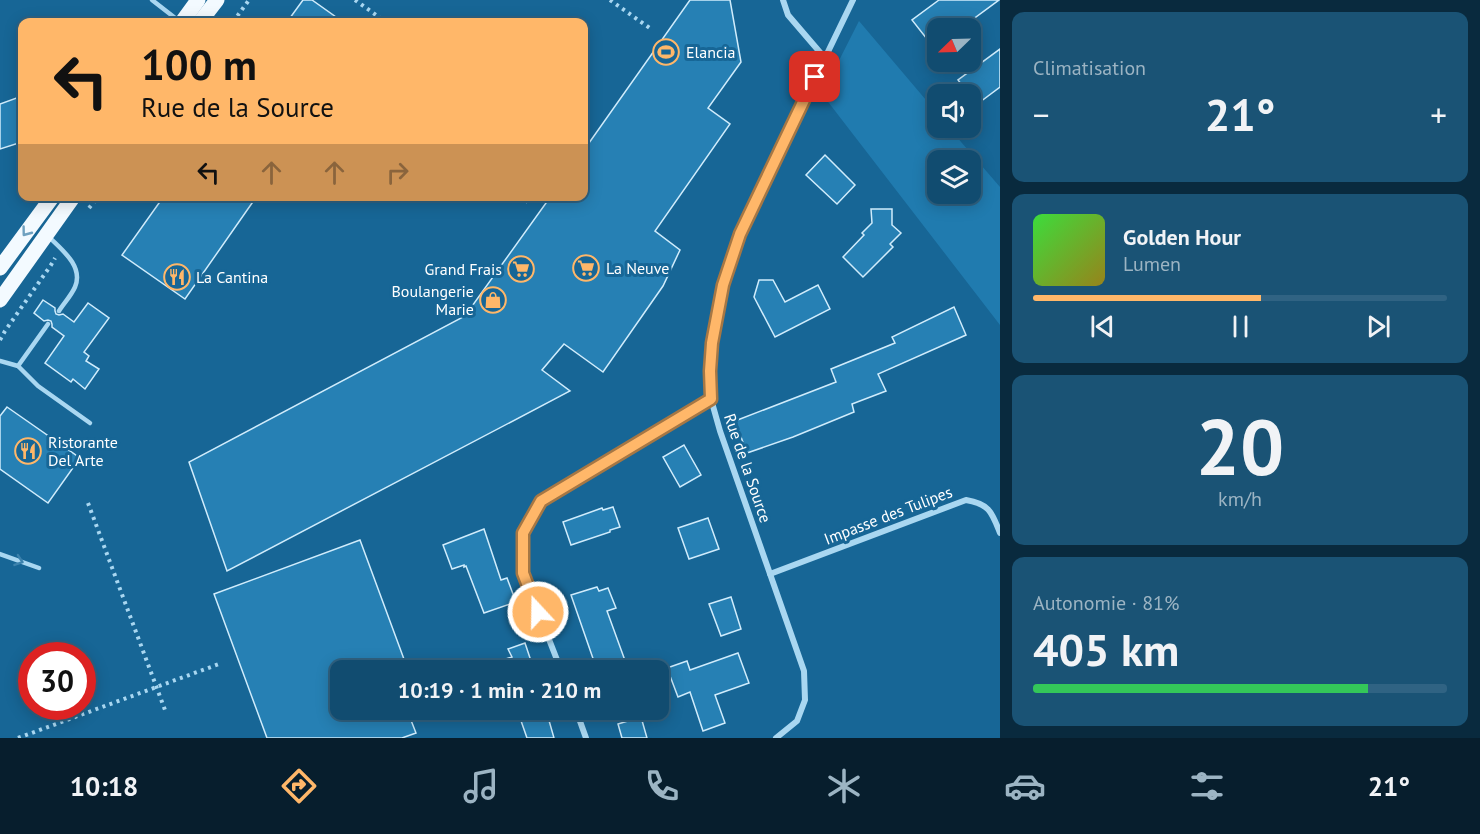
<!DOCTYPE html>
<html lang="fr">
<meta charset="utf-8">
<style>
:root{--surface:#114c70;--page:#1a5375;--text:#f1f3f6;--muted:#9cb4c3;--line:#306383;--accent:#ffb769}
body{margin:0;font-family:"PT Sans",sans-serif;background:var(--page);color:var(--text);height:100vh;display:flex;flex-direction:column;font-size:22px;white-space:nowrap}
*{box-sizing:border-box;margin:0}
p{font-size:20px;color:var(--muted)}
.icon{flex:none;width:33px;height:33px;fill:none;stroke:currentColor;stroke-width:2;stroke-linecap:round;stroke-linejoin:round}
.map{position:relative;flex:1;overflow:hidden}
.drawer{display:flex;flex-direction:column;gap:12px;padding:12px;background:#092a3e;width:480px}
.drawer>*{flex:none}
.top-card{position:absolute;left:18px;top:18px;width:570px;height:183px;border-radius:12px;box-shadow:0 3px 15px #0003,0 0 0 2px var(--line);background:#ffb769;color:#111;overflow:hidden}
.needle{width:39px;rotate:247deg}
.controls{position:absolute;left:927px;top:18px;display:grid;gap:12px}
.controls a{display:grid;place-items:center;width:54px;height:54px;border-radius:12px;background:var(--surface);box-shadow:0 3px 15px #0003,0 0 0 2px var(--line);font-size:30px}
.speed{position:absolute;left:18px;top:642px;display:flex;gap:12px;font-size:30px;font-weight:700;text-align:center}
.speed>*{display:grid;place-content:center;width:78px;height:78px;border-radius:50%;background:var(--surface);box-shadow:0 3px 15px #0003,0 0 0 2px var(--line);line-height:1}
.speed .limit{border:9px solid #d22;background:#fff;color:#111}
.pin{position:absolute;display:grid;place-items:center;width:51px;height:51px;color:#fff;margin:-26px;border-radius:12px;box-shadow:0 3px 9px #0006}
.me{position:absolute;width:66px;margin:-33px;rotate:339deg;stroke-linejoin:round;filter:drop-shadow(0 0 4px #0008)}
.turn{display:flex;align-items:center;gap:21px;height:126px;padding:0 24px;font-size:27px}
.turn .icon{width:78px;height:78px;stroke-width:2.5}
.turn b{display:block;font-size:42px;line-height:51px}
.lanes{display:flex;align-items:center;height:57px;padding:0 24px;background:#0003;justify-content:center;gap:30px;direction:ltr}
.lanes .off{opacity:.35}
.big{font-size:45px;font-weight:600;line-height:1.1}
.drawer .card{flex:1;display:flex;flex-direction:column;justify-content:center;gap:9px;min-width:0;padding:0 21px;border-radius:12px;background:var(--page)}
.drawer .dial{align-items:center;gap:0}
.dial b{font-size:78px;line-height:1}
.song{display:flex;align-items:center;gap:18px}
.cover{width:72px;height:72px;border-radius:9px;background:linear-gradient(135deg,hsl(120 70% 55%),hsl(50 70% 35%))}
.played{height:6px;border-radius:3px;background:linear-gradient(90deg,var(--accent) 55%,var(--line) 55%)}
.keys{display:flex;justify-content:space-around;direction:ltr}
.heat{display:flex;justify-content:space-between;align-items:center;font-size:33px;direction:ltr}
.charge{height:9px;border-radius:4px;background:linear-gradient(90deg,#34c759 81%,var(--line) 0)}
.trip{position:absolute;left:330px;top:660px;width:339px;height:60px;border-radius:12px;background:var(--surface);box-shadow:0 3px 15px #0003,0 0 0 2px var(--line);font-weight:600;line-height:60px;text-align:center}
.tab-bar{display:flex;height:96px;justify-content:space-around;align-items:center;background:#071e2d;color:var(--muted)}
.tab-bar .icon{width:42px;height:42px}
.tab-bar .selected{color:var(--accent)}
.tab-bar b{font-size:27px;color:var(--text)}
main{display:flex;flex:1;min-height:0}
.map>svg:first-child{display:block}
</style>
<main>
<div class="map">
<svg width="1000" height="738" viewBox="0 0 1000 738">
<rect width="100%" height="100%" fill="#176696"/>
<path fill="#207baf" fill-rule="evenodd" d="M 859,21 L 937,113 L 938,128 L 949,128 L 1000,187 L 1000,325 L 822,94 ZM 938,160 L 970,160 L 970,194 L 938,194 Z"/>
<g fill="#2680b4" stroke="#d0ecfc" stroke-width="1.5">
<path d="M 303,0 L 312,0 L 343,22 L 287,22 Z"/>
<path d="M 690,0 L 730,0 L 741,62 L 708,108 L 730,124 L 655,231 L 680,250 L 663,286 L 603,372 L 564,344 L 542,370 L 570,391 L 227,571 L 189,462 L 465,316 L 551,196 L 584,196 L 584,150 Z"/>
<path d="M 939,0 L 999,0 L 961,28 L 938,28 L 938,53 L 912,20 Z"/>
<path d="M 1000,49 L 1000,87 L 976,105 L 970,97 L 970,94 L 969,94 L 958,80 Z"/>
<path d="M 22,96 L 22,142 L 0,149 L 0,104 Z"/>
<path d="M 825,155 L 855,185 L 837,204 L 806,175 Z"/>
<path d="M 164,196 L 257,196 L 185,299 L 122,255 Z"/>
<path d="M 871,209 L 892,209 L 892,225 L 901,233 L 890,244 L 893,247 L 863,277 L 843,257 L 864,235 L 862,233 L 872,223 Z"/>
<path d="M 759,280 L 773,280 L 785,302 L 818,285 L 830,309 L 775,337 L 754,297 Z"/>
<path d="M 43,300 L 55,308 L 55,311 L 56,314 L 59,315 L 63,314 L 74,322 L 88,303 L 109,318 L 84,352 L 89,356 L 86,361 L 99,369 L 85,389 L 73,379 L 71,382 L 45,363 L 64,336 L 52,327 L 52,324 L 51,321 L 48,320 L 44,321 L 34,313 Z"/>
<path d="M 954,307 L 966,335 L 878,374 L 886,391 L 852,404 L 854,412 L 793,437 L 747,453 L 735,421 L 836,382 L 831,369 L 895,343 L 892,337 Z"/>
<path d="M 7,407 L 80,458 L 48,503 L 0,469 L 0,416 Z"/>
<path d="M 684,445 L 701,475 L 680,487 L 663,457 Z"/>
<path d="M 613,507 L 620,527 L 610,530 L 610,532 L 571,545 L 563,522 L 602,508 L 603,510 Z"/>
<path d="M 708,518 L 719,549 L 689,559 L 678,528 Z"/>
<path d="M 484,529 L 501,580 L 507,578 L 516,602 L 484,613 L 466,566 L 464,567 L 464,565 L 452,569 L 443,545 Z"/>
<path d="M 360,540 L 408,670 L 340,670 L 340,710 L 407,710 L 416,733 L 402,738 L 267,738 L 214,594 Z"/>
<path d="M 597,587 L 599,591 L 608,588 L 616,608 L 607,611 L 627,666 L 615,670 L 597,670 L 571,595 Z"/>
<path d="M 731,597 L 741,629 L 721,636 L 709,604 Z"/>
<path d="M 525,643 L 534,670 L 481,670 L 481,667 L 512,657 L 508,649 Z"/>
<path d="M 738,653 L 749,683 L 715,695 L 725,723 L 703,731 L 690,692 L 678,697 L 667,668 L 687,661 L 690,670 Z"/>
<path d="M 535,710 L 546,710 L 554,738 L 527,738 L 519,715 Z"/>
<path d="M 641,717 L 647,738 L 622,738 L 618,724 Z"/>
</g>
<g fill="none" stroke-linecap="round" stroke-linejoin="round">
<g stroke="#a9d7f1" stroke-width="4" stroke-dasharray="3 4.5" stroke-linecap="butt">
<path d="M 355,0 L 386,22"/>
<path d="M 610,0 L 651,29"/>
<path d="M 233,22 L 249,0"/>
<path d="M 521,196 L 528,202"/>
<path d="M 89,208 L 99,196"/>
<path d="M 0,340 L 5,331 L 51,265 L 55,258"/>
<path d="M 88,503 L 165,710"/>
<path d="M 18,738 L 219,664"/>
</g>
<g stroke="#a9d7f1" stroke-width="4.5">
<path d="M 152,0 L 179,21"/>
<path d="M 48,236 C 61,249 84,266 75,287 C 71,296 64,303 59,311"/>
<path d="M 0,361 L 18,366 L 48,324"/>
<path d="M 18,366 L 38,386 L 90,423"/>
<path d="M 0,554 L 39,568"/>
</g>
<g stroke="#a9d7f1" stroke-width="6">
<path d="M 783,0 L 788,15 L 824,57"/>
<path d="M 770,574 L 966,500 C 990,504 992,513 1000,533"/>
<path d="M 561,670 L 523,573 L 523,533 L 541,501 L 711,399"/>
<path d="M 576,710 L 586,738"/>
<path d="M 776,738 L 797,721 L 805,700 L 804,671 L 720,431 L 711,399 L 710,371 L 712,343 L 723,286 L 740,234 L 853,0"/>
</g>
<g stroke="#f3faff" stroke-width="15">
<path d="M 182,22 L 198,0"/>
<path d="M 200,22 L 217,0"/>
<path d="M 0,268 L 53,196"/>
<path d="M 0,300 L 74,196"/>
</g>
</g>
<defs><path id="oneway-chevron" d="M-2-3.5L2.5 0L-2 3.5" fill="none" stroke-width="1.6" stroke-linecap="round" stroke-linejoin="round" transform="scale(1.5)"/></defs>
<use stroke="#6fa1c0" href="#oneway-chevron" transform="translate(26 232) rotate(127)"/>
<use stroke="#3c82ad" href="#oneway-chevron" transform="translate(19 561) rotate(19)"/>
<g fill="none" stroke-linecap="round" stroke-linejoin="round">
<g stroke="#a67744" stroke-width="15">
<path id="route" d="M 538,612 L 523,573 L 523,533 L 541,501 L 711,399 L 710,371 L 712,343 L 723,285 L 740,234 L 815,77"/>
</g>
<use href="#route" stroke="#ffb769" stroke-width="10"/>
</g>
<defs>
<g id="stadium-ring" transform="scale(1.35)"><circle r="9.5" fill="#176696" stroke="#ffb769" stroke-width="1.5"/><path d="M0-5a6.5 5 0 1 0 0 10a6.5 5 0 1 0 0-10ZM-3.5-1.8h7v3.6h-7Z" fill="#ffb769"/></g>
<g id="supermarket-ring" transform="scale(1.35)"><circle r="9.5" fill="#176696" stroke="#ffb769" stroke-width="1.5"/><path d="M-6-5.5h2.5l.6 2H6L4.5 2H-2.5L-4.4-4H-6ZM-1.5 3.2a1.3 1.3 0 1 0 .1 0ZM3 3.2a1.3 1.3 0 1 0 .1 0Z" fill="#ffb769"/></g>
<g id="restaurant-ring" transform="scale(1.35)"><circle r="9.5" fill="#176696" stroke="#ffb769" stroke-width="1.5"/><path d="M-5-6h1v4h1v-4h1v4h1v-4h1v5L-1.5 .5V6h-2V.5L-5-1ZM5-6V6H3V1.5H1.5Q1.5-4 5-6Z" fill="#ffb769"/></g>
<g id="shop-ring" transform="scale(1.35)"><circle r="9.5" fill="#176696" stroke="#ffb769" stroke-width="1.5"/><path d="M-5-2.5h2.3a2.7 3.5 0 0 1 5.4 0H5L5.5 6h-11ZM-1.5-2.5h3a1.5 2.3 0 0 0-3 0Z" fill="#ffb769"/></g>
</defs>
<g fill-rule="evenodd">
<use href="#stadium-ring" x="666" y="52"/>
<use href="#supermarket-ring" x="586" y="268"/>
<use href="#supermarket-ring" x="521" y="269"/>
<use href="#restaurant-ring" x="177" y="277"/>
<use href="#shop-ring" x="493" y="300"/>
<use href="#restaurant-ring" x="28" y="451"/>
</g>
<g text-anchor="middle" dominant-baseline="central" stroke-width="6" stroke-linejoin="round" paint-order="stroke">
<g font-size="16" fill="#fff" stroke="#176696" text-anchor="start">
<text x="686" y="52">Elancia</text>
<text x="606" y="268">La Neuve</text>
<text x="502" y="269" text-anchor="end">Grand Frais</text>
<text x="196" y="277">La Cantina</text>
<text x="474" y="291" text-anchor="end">Boulangerie<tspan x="474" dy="18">Marie</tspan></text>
<text x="48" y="442">Ristorante<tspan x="48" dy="18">Del Arte</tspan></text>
</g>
<g font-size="16" fill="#fff" stroke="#176696">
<text transform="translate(748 468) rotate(71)">Rue de la Source</text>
<text transform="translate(888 515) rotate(-21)">Impasse des Tulipes</text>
</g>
</g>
</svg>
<div class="controls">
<a><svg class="needle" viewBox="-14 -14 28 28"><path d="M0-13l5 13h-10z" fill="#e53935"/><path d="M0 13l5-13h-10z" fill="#9cb4c3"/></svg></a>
<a><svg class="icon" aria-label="sound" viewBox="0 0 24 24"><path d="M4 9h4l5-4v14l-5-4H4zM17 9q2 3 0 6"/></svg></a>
<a><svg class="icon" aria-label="layers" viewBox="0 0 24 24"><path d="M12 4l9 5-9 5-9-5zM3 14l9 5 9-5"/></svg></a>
</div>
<div class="speed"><div class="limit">30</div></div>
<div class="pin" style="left:815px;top:77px;background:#d93025"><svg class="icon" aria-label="arrive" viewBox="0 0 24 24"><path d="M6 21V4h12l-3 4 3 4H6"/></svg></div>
<svg class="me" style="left:538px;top:612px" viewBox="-20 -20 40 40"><circle r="17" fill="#ffb769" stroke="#fff" stroke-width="3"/><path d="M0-11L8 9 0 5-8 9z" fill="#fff"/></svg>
<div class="trip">10:19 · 1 min · 210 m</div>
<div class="top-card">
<div class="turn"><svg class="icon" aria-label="left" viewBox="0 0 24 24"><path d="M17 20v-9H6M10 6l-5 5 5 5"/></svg><div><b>100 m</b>Rue de la Source</div></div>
<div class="lanes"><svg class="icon" aria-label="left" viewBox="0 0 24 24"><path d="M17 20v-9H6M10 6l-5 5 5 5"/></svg><svg class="icon off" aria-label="ahead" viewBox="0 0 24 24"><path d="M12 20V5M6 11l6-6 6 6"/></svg><svg class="icon off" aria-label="ahead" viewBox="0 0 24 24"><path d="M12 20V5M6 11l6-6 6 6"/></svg><svg class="icon off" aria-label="right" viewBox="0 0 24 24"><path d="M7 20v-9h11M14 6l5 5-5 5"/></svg></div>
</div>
</div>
<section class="drawer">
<div class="card"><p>Climatisation</p>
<div class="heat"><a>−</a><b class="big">21°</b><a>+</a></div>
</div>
<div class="card">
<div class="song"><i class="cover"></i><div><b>Golden Hour</b><p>Lumen</p></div></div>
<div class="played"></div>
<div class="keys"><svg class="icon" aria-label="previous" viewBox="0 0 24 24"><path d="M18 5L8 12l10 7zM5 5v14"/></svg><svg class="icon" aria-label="pause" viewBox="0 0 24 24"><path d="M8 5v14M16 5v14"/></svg><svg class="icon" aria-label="next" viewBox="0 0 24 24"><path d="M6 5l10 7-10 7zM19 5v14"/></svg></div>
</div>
<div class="card dial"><b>20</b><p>km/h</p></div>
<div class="card"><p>Autonomie · 81%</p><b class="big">405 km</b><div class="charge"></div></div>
</section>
</main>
<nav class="tab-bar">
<b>10:18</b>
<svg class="icon selected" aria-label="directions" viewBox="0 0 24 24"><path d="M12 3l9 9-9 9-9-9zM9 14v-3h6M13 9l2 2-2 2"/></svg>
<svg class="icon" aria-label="music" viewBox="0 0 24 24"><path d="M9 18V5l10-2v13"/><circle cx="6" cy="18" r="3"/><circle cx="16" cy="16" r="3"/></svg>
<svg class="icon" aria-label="phone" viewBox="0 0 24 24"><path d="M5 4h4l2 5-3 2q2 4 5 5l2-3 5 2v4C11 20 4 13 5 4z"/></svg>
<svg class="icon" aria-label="climate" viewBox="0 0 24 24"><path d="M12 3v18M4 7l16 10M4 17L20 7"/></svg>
<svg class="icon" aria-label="car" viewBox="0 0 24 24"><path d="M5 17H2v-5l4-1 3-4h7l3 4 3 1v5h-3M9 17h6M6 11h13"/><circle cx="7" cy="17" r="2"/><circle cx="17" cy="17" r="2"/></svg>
<svg class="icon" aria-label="filters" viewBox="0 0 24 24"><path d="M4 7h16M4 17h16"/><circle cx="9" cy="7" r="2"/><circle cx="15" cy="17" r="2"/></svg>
<b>21°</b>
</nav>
